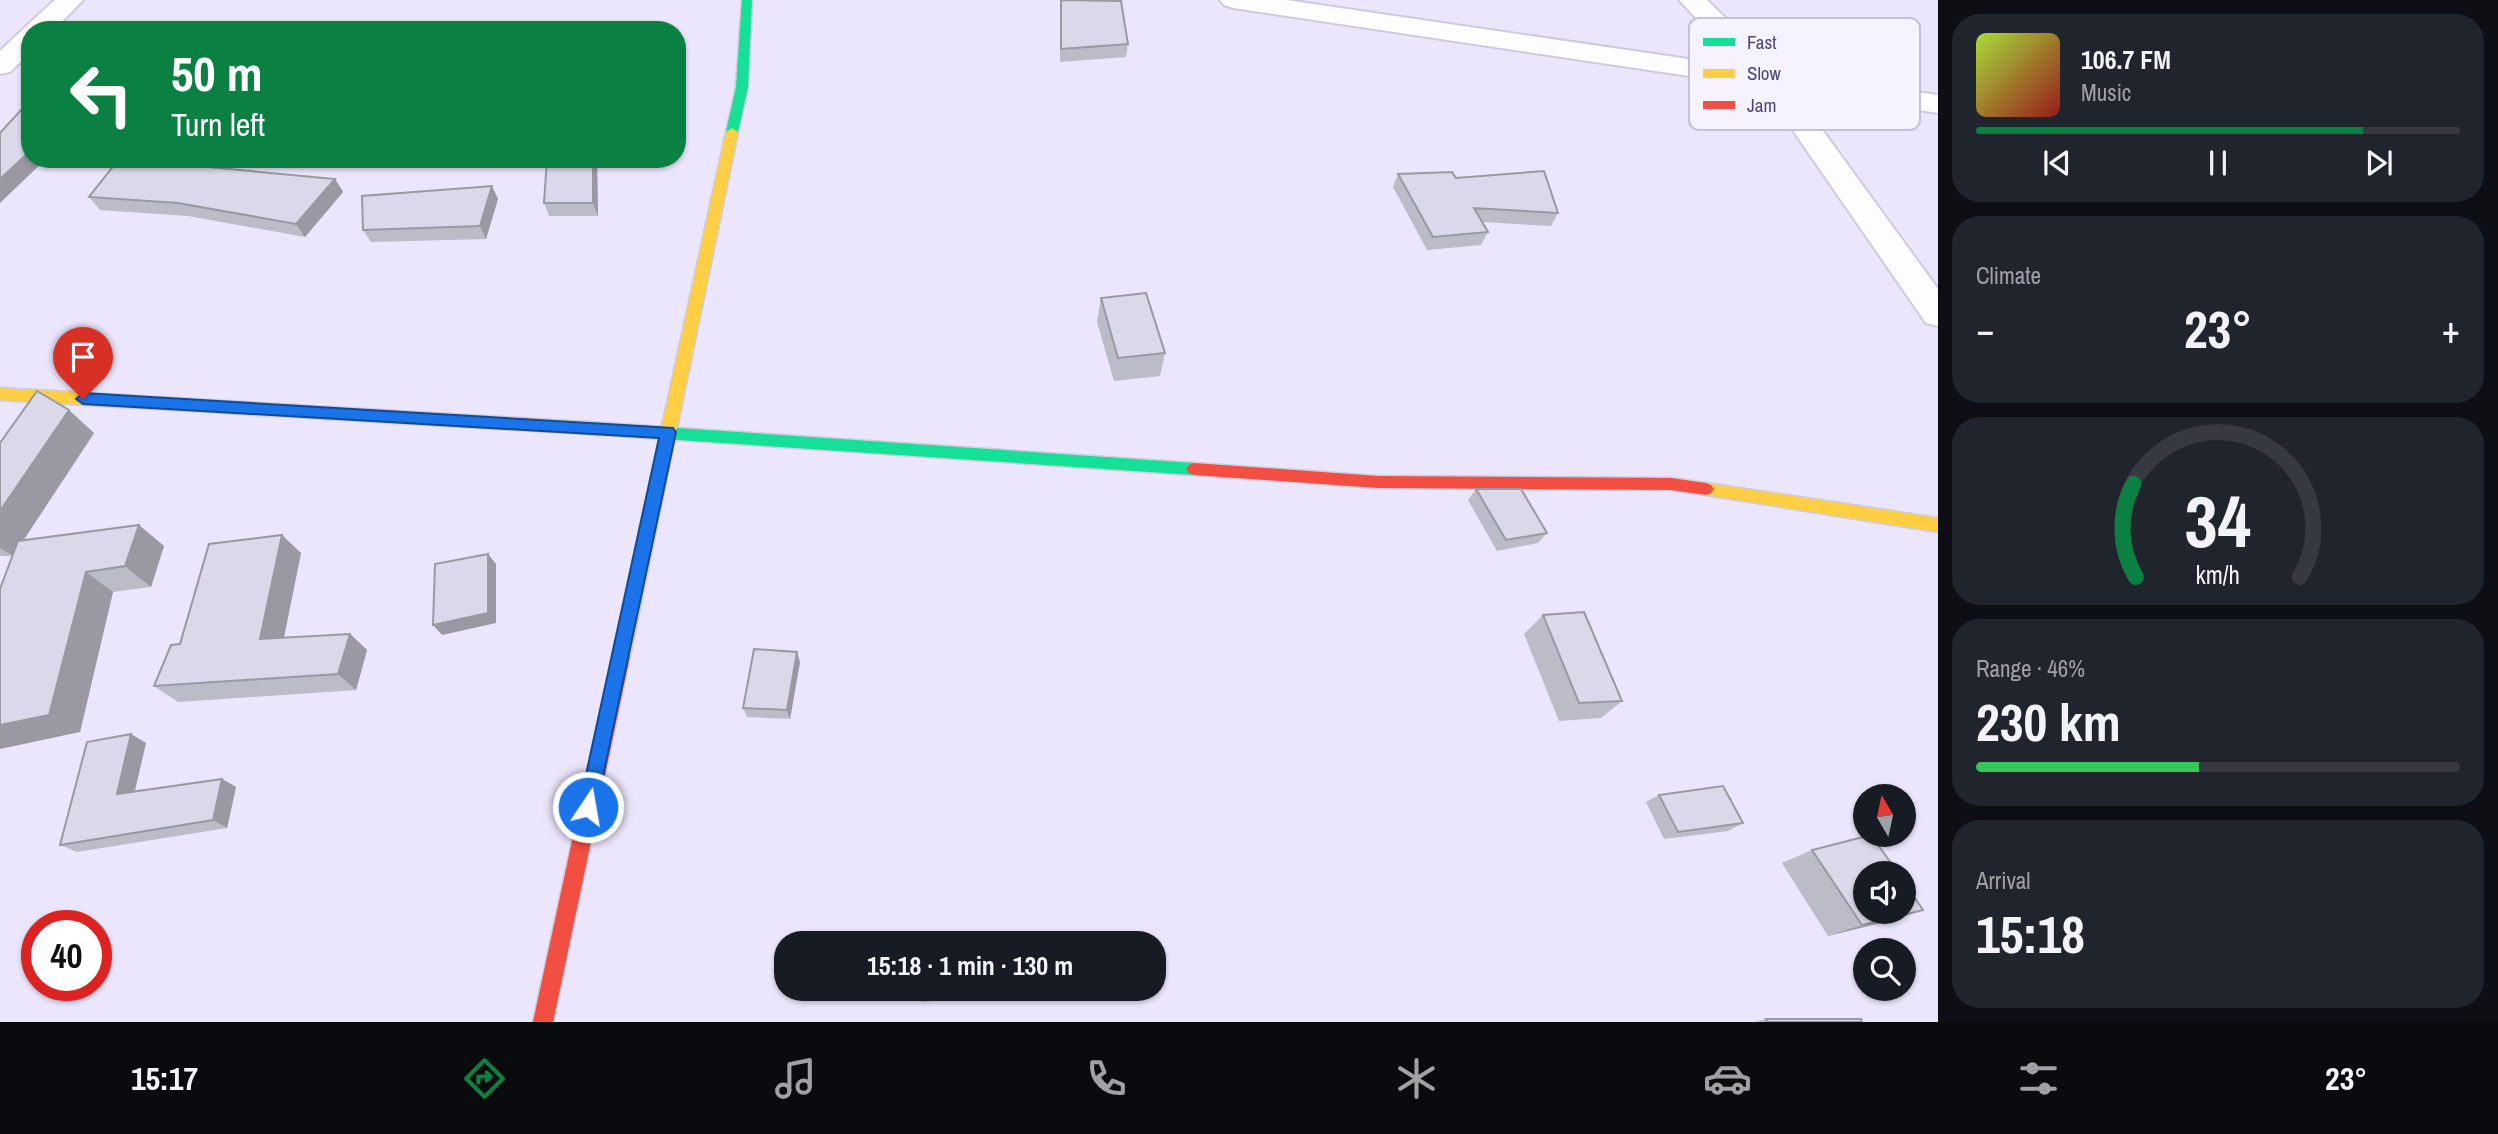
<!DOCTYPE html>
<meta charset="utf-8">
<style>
:root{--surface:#171b24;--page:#20242c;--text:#f1f3f6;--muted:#9ea1a6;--line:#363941;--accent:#0b8043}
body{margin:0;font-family:"Archivo Narrow",sans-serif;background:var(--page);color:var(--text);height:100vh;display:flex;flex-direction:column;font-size:26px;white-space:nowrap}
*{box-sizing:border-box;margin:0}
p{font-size:23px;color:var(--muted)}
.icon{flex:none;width:38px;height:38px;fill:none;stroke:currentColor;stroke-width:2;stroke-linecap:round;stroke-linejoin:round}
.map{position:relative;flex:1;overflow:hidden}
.details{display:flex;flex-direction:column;gap:14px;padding:14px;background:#0d0f14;width:560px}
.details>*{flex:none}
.hud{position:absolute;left:21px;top:21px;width:665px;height:147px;border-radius:28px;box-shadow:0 2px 5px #0004;background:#0b8043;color:#fff;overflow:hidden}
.needle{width:46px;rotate:351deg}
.fabs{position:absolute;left:1853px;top:784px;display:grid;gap:14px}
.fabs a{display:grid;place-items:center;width:63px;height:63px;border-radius:50%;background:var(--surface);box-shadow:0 2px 5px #0004;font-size:35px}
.speed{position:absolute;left:21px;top:910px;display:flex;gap:14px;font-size:35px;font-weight:700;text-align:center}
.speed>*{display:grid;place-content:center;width:91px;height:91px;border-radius:50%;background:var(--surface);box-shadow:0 2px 5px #0004;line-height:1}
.speed .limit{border:10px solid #d22;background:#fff;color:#111}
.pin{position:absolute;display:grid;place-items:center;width:60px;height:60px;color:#fff;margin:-72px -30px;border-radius:50% 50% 50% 0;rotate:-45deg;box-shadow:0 0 7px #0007}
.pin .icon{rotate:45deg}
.me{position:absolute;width:77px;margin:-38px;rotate:12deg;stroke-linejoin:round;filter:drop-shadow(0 0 5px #0008)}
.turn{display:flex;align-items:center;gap:24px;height:147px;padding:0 35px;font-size:32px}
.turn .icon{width:91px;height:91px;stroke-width:2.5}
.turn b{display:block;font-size:49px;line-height:60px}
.big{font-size:52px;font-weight:700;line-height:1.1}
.details .widget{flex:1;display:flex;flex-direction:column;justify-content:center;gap:10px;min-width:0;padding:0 24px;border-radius:28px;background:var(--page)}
.details .dial{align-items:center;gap:0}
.dial svg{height:182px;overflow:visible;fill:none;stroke:var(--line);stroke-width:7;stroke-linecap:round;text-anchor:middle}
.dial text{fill:var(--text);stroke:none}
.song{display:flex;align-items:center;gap:21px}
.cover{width:84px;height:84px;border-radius:10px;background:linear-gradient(135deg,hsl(80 70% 55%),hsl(0 70% 35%))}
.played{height:7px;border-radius:4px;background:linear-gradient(90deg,var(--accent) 80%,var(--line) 80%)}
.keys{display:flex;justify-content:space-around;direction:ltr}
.heat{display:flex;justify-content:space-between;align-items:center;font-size:38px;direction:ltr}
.charge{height:10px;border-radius:5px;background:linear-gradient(90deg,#34c759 46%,var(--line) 0)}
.trip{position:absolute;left:774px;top:931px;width:392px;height:70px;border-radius:28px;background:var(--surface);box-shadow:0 2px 5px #0004;font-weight:700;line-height:70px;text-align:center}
.menu{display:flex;height:112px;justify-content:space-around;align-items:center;background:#090b0e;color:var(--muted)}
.menu .icon{width:49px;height:49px}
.menu .selected{color:var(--accent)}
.menu b{font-size:32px;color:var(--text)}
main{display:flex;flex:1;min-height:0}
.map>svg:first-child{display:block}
</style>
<main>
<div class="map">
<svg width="1938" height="1022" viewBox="0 0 1938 1022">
<rect width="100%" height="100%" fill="#f2effa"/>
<path fill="#ebe6fb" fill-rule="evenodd" d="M 0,0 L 1938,0 L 1938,1022 L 0,1022 ZM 30,30 L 677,30 L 677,159 L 30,159 ZM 1866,796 L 1904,796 L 1904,835 L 1866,835 ZM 1866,873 L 1904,873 L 1904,912 L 1866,912 ZM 37,926 L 96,926 L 96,985 L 37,985 ZM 786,943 L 1153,943 L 1153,989 L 786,989 ZM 1866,950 L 1904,950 L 1904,989 L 1866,989 Z"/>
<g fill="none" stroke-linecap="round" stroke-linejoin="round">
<g stroke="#ceccdc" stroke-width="4">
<g id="street">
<path d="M 55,0 L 83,0 L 54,30 L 30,30 L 30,53 L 10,72 L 0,74 L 0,51 C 19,33 35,18 55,0 Z"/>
<path d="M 1220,0 L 1286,0 L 1743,67 L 1679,0 L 1707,0 L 1780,72 L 1938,95 L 1938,113 L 1794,91 L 1938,289 L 1938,326 L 1926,323 L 1763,87 L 1233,8 L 1224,5 Z"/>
</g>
</g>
<g stroke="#cfccde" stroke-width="3">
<g id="fast">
<path d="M 742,0 L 752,0 L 748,87 L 738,132 L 732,136 L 726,132 L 736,87 Z"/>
<path d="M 589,422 L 1194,463 L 1199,465 L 1202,469 L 1199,473 L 1194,475 L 589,434 L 582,428 Z"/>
</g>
</g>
<g stroke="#cfccde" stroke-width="3">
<g id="slow">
<path d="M 732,128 L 738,132 L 630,656 L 627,662 L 621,664 L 615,662 L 612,656 L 726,132 Z"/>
<path d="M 0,388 L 589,422 L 596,428 L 589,434 L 0,400 Z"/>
<path d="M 1706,483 L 1938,518 L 1938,532 L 1706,495 L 1701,493 L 1698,489 L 1701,485 Z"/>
</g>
</g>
<g stroke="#cfccde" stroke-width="3">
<g id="jam">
<path d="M 1194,463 L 1378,476 L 1671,478 L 1706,483 L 1711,485 L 1714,489 L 1711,493 L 1706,495 L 1671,490 L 1378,488 L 1194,475 L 1189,473 L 1186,469 L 1189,465 Z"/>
<path d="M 621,648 L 627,650 L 630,656 L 553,1022 L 533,1022 L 612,656 L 615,650 Z"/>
</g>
</g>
<use href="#street" fill="#fdfdfe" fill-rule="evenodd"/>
<use href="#fast" fill="#16e098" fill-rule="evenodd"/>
<use href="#slow" fill="#ffcf43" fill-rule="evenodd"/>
<use href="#jam" fill="#f24e42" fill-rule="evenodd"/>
</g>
<g fill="#bcbbc8">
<path d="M 1060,0 L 1115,0 L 1128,44 L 1126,57 L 1060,62 Z"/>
<path d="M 597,159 L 598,216 L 549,216 L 544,203 Z"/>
<path d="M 1398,174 L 1456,178 L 1558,213 L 1551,226 L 1482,222 L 1488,232 L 1481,245 L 1427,250 L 1393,187 Z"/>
<path d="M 335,179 L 343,192 L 305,237 L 188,216 L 100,210 L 89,197 Z"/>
<path d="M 498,199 L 486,239 L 371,242 L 363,230 Z"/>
<path d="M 1101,298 L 1165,353 L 1160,376 L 1114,381 L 1097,322 Z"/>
<path d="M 94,433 L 23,541 L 164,546 L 151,587 L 113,592 L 80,732 L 12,556 L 0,556 L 0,443 Z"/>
<path d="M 1476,489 L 1547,533 L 1538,543 L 1497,551 L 1468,500 Z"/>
<path d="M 301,553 L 284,638 L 350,634 L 367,650 L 356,690 L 178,702 L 154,686 L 180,644 Z"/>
<path d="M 1543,615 L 1622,701 L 1601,718 L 1559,721 L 1524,634 Z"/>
<path d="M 800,662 L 790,719 L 747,717 L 743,708 Z"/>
<path d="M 146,743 L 135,791 L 222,779 L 236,787 L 227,828 L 77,852 L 60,845 Z"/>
<path d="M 1659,795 L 1743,823 L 1728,831 L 1664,839 L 1646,802 Z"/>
<path d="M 1812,850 L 1923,910 L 1888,921 L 1828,936 L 1782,863 Z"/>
<path d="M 973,989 L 974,998 L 922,1002 L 921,997 Z"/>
<path d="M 1766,1019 L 1862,1022 L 1755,1022 Z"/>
</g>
<g fill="#9998a3">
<path d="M 30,151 L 30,159 L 46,159 L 0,203 L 0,179 Z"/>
<path d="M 593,159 L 597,159 L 598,216 L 593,203 Z"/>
<path d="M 335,179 L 343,192 L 305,237 L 296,224 Z"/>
<path d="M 492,186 L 498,199 L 486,239 L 480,226 Z"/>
<path d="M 69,410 L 94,433 L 13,556 L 0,548 L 0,511 Z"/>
<path d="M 139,525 L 164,546 L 151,587 L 125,566 Z"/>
<path d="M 282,535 L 301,553 L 280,656 L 260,639 Z"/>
<path d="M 488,554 L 496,564 L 496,623 L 442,635 L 433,625 Z"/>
<path d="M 86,572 L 113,592 L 80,732 L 0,749 L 0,725 Z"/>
<path d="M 350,634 L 367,650 L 356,690 L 338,674 Z"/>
<path d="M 797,652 L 800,662 L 790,719 L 787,710 Z"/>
<path d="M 131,734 L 146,743 L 132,802 L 117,794 Z"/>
<path d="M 222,779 L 236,787 L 227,828 L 213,820 Z"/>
<path d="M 1923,910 L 1888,921 L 1828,936 L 1862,925 Z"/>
</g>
<g fill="#dbd9e9" stroke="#9998a3" stroke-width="2">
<path d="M 1061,0 L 1121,1 L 1128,44 L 1061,49 Z"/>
<path d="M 30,100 L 30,151 L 0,179 L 0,133 Z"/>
<path d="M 119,159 L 122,159 L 335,179 L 296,224 L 178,203 L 89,197 Z"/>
<path d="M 547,159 L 593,159 L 593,203 L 544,203 Z"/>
<path d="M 1544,171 L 1558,213 L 1474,208 L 1488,232 L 1433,237 L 1398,174 L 1452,172 L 1456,178 Z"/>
<path d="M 492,186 L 480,226 L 363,230 L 362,196 Z"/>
<path d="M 1146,293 L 1165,353 L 1118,358 L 1101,298 Z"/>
<path d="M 37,391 L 69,410 L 0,511 L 0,443 Z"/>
<path d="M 1476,489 L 1521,489 L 1547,533 L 1506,540 Z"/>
<path d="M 139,525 L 125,566 L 86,572 L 49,715 L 0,725 L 0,589 L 18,541 Z"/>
<path d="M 282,535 L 260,639 L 350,634 L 338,674 L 154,686 L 171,645 L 180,644 L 209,544 Z"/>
<path d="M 488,554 L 488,613 L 433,625 L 435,564 Z"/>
<path d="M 1584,612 L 1622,701 L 1579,703 L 1543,615 Z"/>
<path d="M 754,649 L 797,652 L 787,710 L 743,708 Z"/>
<path d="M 131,734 L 117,794 L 222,779 L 213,820 L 60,845 L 87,742 Z"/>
<path d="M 1723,786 L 1743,823 L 1678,832 L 1659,795 Z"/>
<path d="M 1871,835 L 1898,873 L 1866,873 L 1866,912 L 1904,912 L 1904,882 L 1923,910 L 1862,925 L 1812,850 Z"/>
<path d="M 970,939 L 970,943 L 919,943 Z"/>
<path d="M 920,989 L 973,989 L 974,993 L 921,997 Z"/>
<path d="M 1766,1019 L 1861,1019 L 1862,1022 L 1767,1022 Z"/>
</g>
<path fill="#1a73e8" stroke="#114b97" stroke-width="2" d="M 83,393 L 673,428 L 676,432 L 595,814 L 588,817 L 582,814 L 579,807 L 659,438 L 83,404 L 76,399 Z"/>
<rect x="1689" y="18" width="231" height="112" rx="10" fill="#f6f2ff" stroke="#c3c0d7" stroke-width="2"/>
<rect x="1703" y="38" width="32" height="8" fill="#16e098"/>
<rect x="1703" y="69" width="32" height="9" fill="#ffcf43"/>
<rect x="1703" y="101" width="32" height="8" fill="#f24e42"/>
<g font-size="19" fill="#4d4b7b">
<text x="1747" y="49">Fast</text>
<text x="1747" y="80">Slow</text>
<text x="1747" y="112">Jam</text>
</g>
</svg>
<div class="fabs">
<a><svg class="needle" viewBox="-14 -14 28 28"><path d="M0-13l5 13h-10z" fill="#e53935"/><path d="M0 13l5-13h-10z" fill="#9ea1a6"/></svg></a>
<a><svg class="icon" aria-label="sound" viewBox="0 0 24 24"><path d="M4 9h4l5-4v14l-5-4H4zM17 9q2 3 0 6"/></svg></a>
<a><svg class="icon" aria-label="search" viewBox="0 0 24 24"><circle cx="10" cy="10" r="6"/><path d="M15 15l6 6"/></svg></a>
</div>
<div class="speed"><div class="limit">40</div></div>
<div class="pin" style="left:83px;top:399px;background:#d93025"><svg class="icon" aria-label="arrive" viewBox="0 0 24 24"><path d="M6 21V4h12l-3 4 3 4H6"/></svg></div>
<svg class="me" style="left:588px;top:807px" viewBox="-20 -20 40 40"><circle r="17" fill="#1a73e8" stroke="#fff" stroke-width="3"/><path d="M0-11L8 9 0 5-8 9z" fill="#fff"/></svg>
<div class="trip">15:18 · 1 min · 130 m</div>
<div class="hud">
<div class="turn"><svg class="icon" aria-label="left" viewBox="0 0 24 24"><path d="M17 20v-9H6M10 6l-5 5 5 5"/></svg><div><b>50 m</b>Turn left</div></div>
</div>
</div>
<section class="details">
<div class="widget">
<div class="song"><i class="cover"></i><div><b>106.7 FM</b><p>Music</p></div></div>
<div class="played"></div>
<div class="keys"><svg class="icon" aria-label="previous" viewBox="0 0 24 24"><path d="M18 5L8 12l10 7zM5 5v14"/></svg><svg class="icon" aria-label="pause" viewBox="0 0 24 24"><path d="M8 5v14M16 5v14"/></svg><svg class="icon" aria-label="next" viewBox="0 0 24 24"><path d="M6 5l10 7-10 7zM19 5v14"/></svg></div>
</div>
<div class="widget"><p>Climate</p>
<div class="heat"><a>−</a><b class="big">23°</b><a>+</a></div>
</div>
<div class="widget dial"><svg viewBox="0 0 100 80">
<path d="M14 69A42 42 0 1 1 86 69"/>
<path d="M14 69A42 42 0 0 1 13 28" stroke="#0b8043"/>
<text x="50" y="56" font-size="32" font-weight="700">34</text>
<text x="50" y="72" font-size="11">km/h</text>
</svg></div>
<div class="widget"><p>Range · 46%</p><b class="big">230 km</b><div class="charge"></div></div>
<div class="widget"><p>Arrival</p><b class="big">15:18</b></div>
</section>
</main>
<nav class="menu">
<b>15:17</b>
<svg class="icon selected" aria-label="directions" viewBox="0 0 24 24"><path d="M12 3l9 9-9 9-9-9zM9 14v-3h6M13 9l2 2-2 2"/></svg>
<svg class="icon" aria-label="music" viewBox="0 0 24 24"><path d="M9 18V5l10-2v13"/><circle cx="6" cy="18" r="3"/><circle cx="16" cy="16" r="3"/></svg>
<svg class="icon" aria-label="phone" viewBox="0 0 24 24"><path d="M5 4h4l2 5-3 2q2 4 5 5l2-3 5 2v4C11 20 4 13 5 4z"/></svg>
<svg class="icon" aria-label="climate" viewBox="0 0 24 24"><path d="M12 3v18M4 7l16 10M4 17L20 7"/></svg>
<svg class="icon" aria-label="car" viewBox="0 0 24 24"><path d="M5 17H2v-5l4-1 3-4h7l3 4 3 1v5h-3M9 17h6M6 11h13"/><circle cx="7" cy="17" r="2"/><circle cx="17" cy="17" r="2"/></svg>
<svg class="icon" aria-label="filters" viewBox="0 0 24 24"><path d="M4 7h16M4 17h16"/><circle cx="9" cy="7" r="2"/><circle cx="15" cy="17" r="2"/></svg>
<b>23°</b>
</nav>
